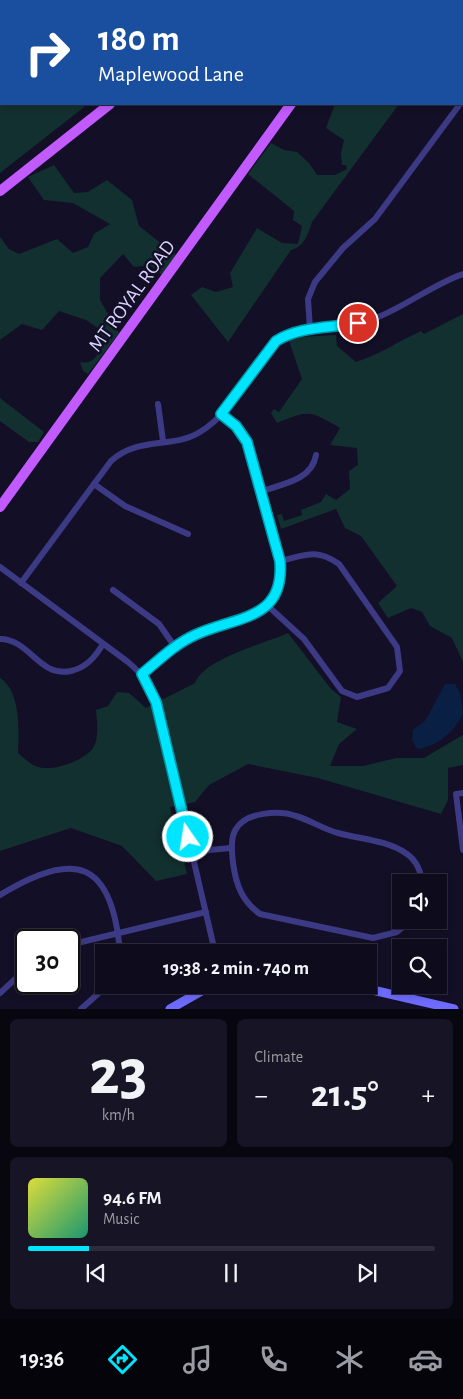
<!DOCTYPE html>
<meta charset="utf-8">
<style>
:root{--surface:#0e0b1c;--page:#171425;--text:#f1f3f6;--muted:#9b9ba3;--line:#2e2b3b;--accent:#00e5ff}
body{margin:0;font-family:"Alegreya Sans",sans-serif;background:var(--page);color:var(--text);height:100vh;display:flex;flex-direction:column;font-size:19px;white-space:nowrap}
*{box-sizing:border-box;margin:0}
p{font-size:16px;color:var(--muted)}
.icon{flex:none;width:28px;height:28px;fill:none;stroke:currentColor;stroke-width:2;stroke-linecap:round;stroke-linejoin:round}
.map{position:relative;height:1009px;overflow:hidden}
.side{display:flex;flex-direction:column;gap:10px;padding:10px;background:#08060f;flex:1}
.side>*{flex:none}
.guide{position:absolute;left:0px;top:0px;width:464px;height:105px;box-shadow:0 2px 8px #0003,0 0 0 1px var(--line);background:#1a4fa0;color:#fff;overflow:hidden}
.buttons{position:absolute;left:392px;top:874px;display:grid;gap:10px}
.buttons a{display:grid;place-items:center;width:55px;height:55px;border-radius:0px;background:var(--surface);box-shadow:0 2px 8px #0003,0 0 0 1px var(--line);font-size:25px}
.speed{position:absolute;left:15px;top:929px;display:flex;gap:10px;font-size:25px;font-weight:700;text-align:center}
.speed>*{display:grid;place-content:center;width:65px;height:65px;border-radius:50%;background:var(--surface);box-shadow:0 2px 8px #0003,0 0 0 1px var(--line);line-height:1}
.speed .limit{border:2px solid #111;border-radius:8px;background:#fff;color:#111}
.pin{position:absolute;display:grid;place-items:center;width:42px;height:42px;color:#fff;margin:-21px;border:2px solid #fff;border-radius:50%;box-shadow:0 1px 5px #0007}
.me{position:absolute;width:55px;margin:-28px;rotate:347deg;stroke-linejoin:round;filter:drop-shadow(0 0 4px #0008)}
.turn{display:flex;align-items:center;gap:18px;height:105px;padding:0 15px;font-size:22px}
.turn .icon{width:65px;height:65px;stroke-width:2.5}
.turn b{display:block;font-size:35px;line-height:42px}
.big{font-size:38px;font-weight:700;line-height:1.1}
.side .widget{flex:1;display:flex;flex-direction:column;justify-content:center;gap:8px;min-width:0;padding:0 18px;border-radius:8px;background:var(--page)}
.side .dial{align-items:center;gap:0}
.dial b{font-size:65px;line-height:1}
.song{display:flex;align-items:center;gap:15px}
.cover{width:60px;height:60px;border-radius:8px;background:linear-gradient(135deg,hsl(60 70% 55%),hsl(160 70% 35%))}
.played{height:5px;border-radius:2px;background:linear-gradient(90deg,var(--accent) 15%,var(--line) 15%)}
.keys{display:flex;justify-content:space-around;direction:ltr}
.heat{display:flex;justify-content:space-between;align-items:center;font-size:28px;direction:ltr}
.side .tiles{flex:1;display:grid;gap:10px;grid-template-columns:1fr 1fr}
.widget:last-child{grid-column:span 2}
.trip{position:absolute;left:95px;top:944px;width:282px;height:50px;border-radius:0px;background:var(--surface);box-shadow:0 2px 8px #0003,0 0 0 1px var(--line);font-weight:700;line-height:50px;text-align:center}
.tabs{display:flex;height:80px;justify-content:space-around;align-items:center;background:#06040b;color:var(--muted)}
.tabs .icon{width:35px;height:35px}
.tabs .active{color:var(--accent)}
.tabs b{font-size:22px;color:var(--text)}
.map>svg:first-child{display:block}
</style>
<div class="map">
<svg width="463" height="1009" viewBox="0 0 463 1009">
<rect width="100%" height="100%" fill="#130f26"/>
<g fill="#12302f">
<path d="M 0,0 L 75,1 L 1,1 L 1,104 L 88,104 L 0,173 Z"/>
<path d="M 335,104 L 399,104 L 312,222 C 308,234 305,246 291,250 L 228,342 L 191,295 L 202,287 L 216,292 L 233,287 L 230,273 L 257,228 L 282,243 L 298,244 L 302,226 L 293,220 L 294,211 L 248,174 L 271,143 L 284,150 L 297,152 L 309,163 L 317,175 L 335,175 L 347,169 L 346,165 L 342,165 L 341,153 L 344,140 L 326,128 Z"/>
<path d="M 54,165 L 74,193 L 88,192 L 107,180 L 132,200 L 139,226 L 176,255 L 162,275 L 150,265 L 134,267 L 123,254 L 100,278 L 100,300 L 119,333 L 88,374 L 83,371 L 80,362 C 94,365 97,355 103,344 L 99,329 L 86,320 L 59,311 L 42,330 L 22,324 L 0,340 L 0,237 L 9,249 L 19,254 L 57,239 L 73,253 L 88,247 L 94,234 L 110,224 L 73,203 L 44,200 L 28,177 Z"/>
<path d="M 463,314 L 463,662 L 452,638 L 430,626 L 422,612 L 411,608 L 388,618 L 378,603 L 397,586 L 361,536 L 345,528 L 336,509 L 281,529 L 277,515 L 282,514 L 284,521 L 302,515 L 301,510 L 321,502 L 326,494 L 336,500 L 350,489 L 349,471 L 358,465 L 357,448 L 330,445 L 340,428 C 309,410 310,410 277,423 L 271,413 L 274,409 L 279,412 L 302,379 L 289,341 L 300,337 L 336,335 L 337,346 L 356,362 C 379,355 399,341 421,331 L 424,334 Z"/>
<path d="M 0,398 L 44,432 L 38,442 L 29,442 L 0,421 Z"/>
<path d="M 288,633 L 331,689 L 341,697 L 337,722 L 357,729 L 339,744 L 330,766 L 363,766 L 396,758 L 424,758 L 463,735 L 463,765 L 448,768 L 448,800 L 441,814 L 318,778 L 248,764 L 209,785 L 195,802 L 170,807 L 187,874 L 156,881 L 122,846 L 71,828 L 0,851 L 0,678 C 21,691 19,731 18,753 C 26,760 34,768 45,768 C 59,769 88,759 94,746 C 99,736 97,721 96,710 L 108,706 L 117,692 L 129,693 L 146,708 L 195,683 C 204,659 263,644 288,633 Z"/>
</g>
<path fill="#0a1f44" d="M 445,684 L 455,684 L 460,693 L 463,714 C 454,732 437,747 417,749 L 412,740 L 413,730 L 425,721 Z"/>
<g fill="none" stroke-linecap="round" stroke-linejoin="round">
<g stroke="#3d3a85" stroke-width="6">
<path d="M 310,329 L 308,299 L 315,282 L 343,248 L 375,219 L 460,104"/>
<path d="M 158,404 L 163,441"/>
<path d="M 94,484 L 125,506 L 188,534"/>
<path d="M 262,491 C 283,484 312,480 316,455"/>
<path d="M 0,567 L 128,662 C 145,676 153,691 159,712 L 215,952"/>
<path d="M 21,583 L 111,461 C 139,436 173,449 200,432 C 234,412 250,369 276,341 C 305,323 341,331 373,319 C 404,308 431,285 463,274"/>
<path d="M 113,590 L 159,624 L 175,647"/>
<path d="M 268,606 L 304,639 L 342,691 L 357,697 L 388,688 L 400,671 L 397,647 L 339,564 C 316,548 306,555 280,561"/>
<path d="M 0,639 C 30,639 39,678 71,671 C 87,667 95,657 103,644"/>
<path d="M 142,674 L 185,640 L 206,630 L 236,621 L 268,606 L 277,593 L 280,579 L 280,561 L 247,442 L 242,433 L 221,414"/>
<path d="M 463,793 L 456,794 L 463,850"/>
<path d="M 192,855 L 209,850 L 231,848"/>
<path d="M 0,895 C 75,849 112,860 120,952"/>
<path d="M 412,920 L 397,932 L 373,938 L 260,914 C 242,901 236,885 233,863 C 232,853 230,838 236,829 C 246,812 279,810 296,816 C 310,820 323,829 338,833 C 360,839 387,840 407,854 C 417,861 420,871 423,882"/>
<path d="M 69,945 L 206,912"/>
<path d="M 0,993 L 26,969"/>
<path d="M 81,1009 L 108,985"/>
</g>
<g stroke="#6f6bff" stroke-width="9">
<path d="M 351,985 L 454,1009"/>
<path d="M 170,1009 L 212,985"/>
</g>
<g stroke="#c25bff" stroke-width="10">
<path d="M 309,1 L 312,0"/>
<path d="M 366,1 L 367,0"/>
<path d="M 0,191 L 110,104"/>
<path d="M 0,507 L 291,104"/>
</g>
</g>
<g fill="none" stroke-linecap="round" stroke-linejoin="round">
<g stroke="#0095a6" stroke-width="12">
<path id="route" d="M 188,837 L 156,702 L 142,674 C 159,660 175,644 195,635 C 236,616 285,621 280,561 L 247,442 L 236,426 L 221,414 L 276,341 C 300,326 330,328 358,323"/>
</g>
<use href="#route" stroke="#00e5ff" stroke-width="9"/>
</g>
<g text-anchor="middle" dominant-baseline="central" stroke-width="5" stroke-linejoin="round" paint-order="stroke">
<g font-size="20" fill="#d9d4ff" stroke="#130f26">
<text transform="translate(132 296) rotate(-54)">MT ROYAL ROAD</text>
</g>
</g>
</svg>
<div class="buttons">
<a><svg class="icon" aria-label="sound" viewBox="0 0 24 24"><path d="M4 9h4l5-4v14l-5-4H4zM17 9q2 3 0 6"/></svg></a>
<a><svg class="icon" aria-label="search" viewBox="0 0 24 24"><circle cx="10" cy="10" r="6"/><path d="M15 15l6 6"/></svg></a>
</div>
<div class="speed"><div class="limit">30</div></div>
<div class="pin" style="left:358px;top:323px;background:#d93025"><svg class="icon" aria-label="arrive" viewBox="0 0 24 24"><path d="M6 21V4h12l-3 4 3 4H6"/></svg></div>
<svg class="me" style="left:188px;top:837px" viewBox="-20 -20 40 40"><circle r="17" fill="#00e5ff" stroke="#fff" stroke-width="3"/><path d="M0-11L8 9 0 5-8 9z" fill="#fff"/></svg>
<div class="trip">19:38 · 2 min · 740 m</div>
<div class="guide">
<div class="turn"><svg class="icon" aria-label="right" viewBox="0 0 24 24"><path d="M7 20v-9h11M14 6l5 5-5 5"/></svg><div><b>180 m</b>Maplewood Lane</div></div>
</div>
</div>
<section class="side">
<div class="tiles">
<div class="widget dial"><b>23</b><p>km/h</p></div>
<div class="widget"><p>Climate</p>
<div class="heat"><a>−</a><b class="big">21.5°</b><a>+</a></div>
</div>
<div class="widget">
<div class="song"><i class="cover"></i><div><b>94.6 FM</b><p>Music</p></div></div>
<div class="played"></div>
<div class="keys"><svg class="icon" aria-label="previous" viewBox="0 0 24 24"><path d="M18 5L8 12l10 7zM5 5v14"/></svg><svg class="icon" aria-label="pause" viewBox="0 0 24 24"><path d="M8 5v14M16 5v14"/></svg><svg class="icon" aria-label="next" viewBox="0 0 24 24"><path d="M6 5l10 7-10 7zM19 5v14"/></svg></div>
</div>
</div>
</section>
<nav class="tabs">
<b>19:36</b>
<svg class="icon active" aria-label="directions" viewBox="0 0 24 24"><path d="M12 3l9 9-9 9-9-9zM9 14v-3h6M13 9l2 2-2 2"/></svg>
<svg class="icon" aria-label="music" viewBox="0 0 24 24"><path d="M9 18V5l10-2v13"/><circle cx="6" cy="18" r="3"/><circle cx="16" cy="16" r="3"/></svg>
<svg class="icon" aria-label="phone" viewBox="0 0 24 24"><path d="M5 4h4l2 5-3 2q2 4 5 5l2-3 5 2v4C11 20 4 13 5 4z"/></svg>
<svg class="icon" aria-label="climate" viewBox="0 0 24 24"><path d="M12 3v18M4 7l16 10M4 17L20 7"/></svg>
<svg class="icon" aria-label="car" viewBox="0 0 24 24"><path d="M5 17H2v-5l4-1 3-4h7l3 4 3 1v5h-3M9 17h6M6 11h13"/><circle cx="7" cy="17" r="2"/><circle cx="17" cy="17" r="2"/></svg>
</nav>
